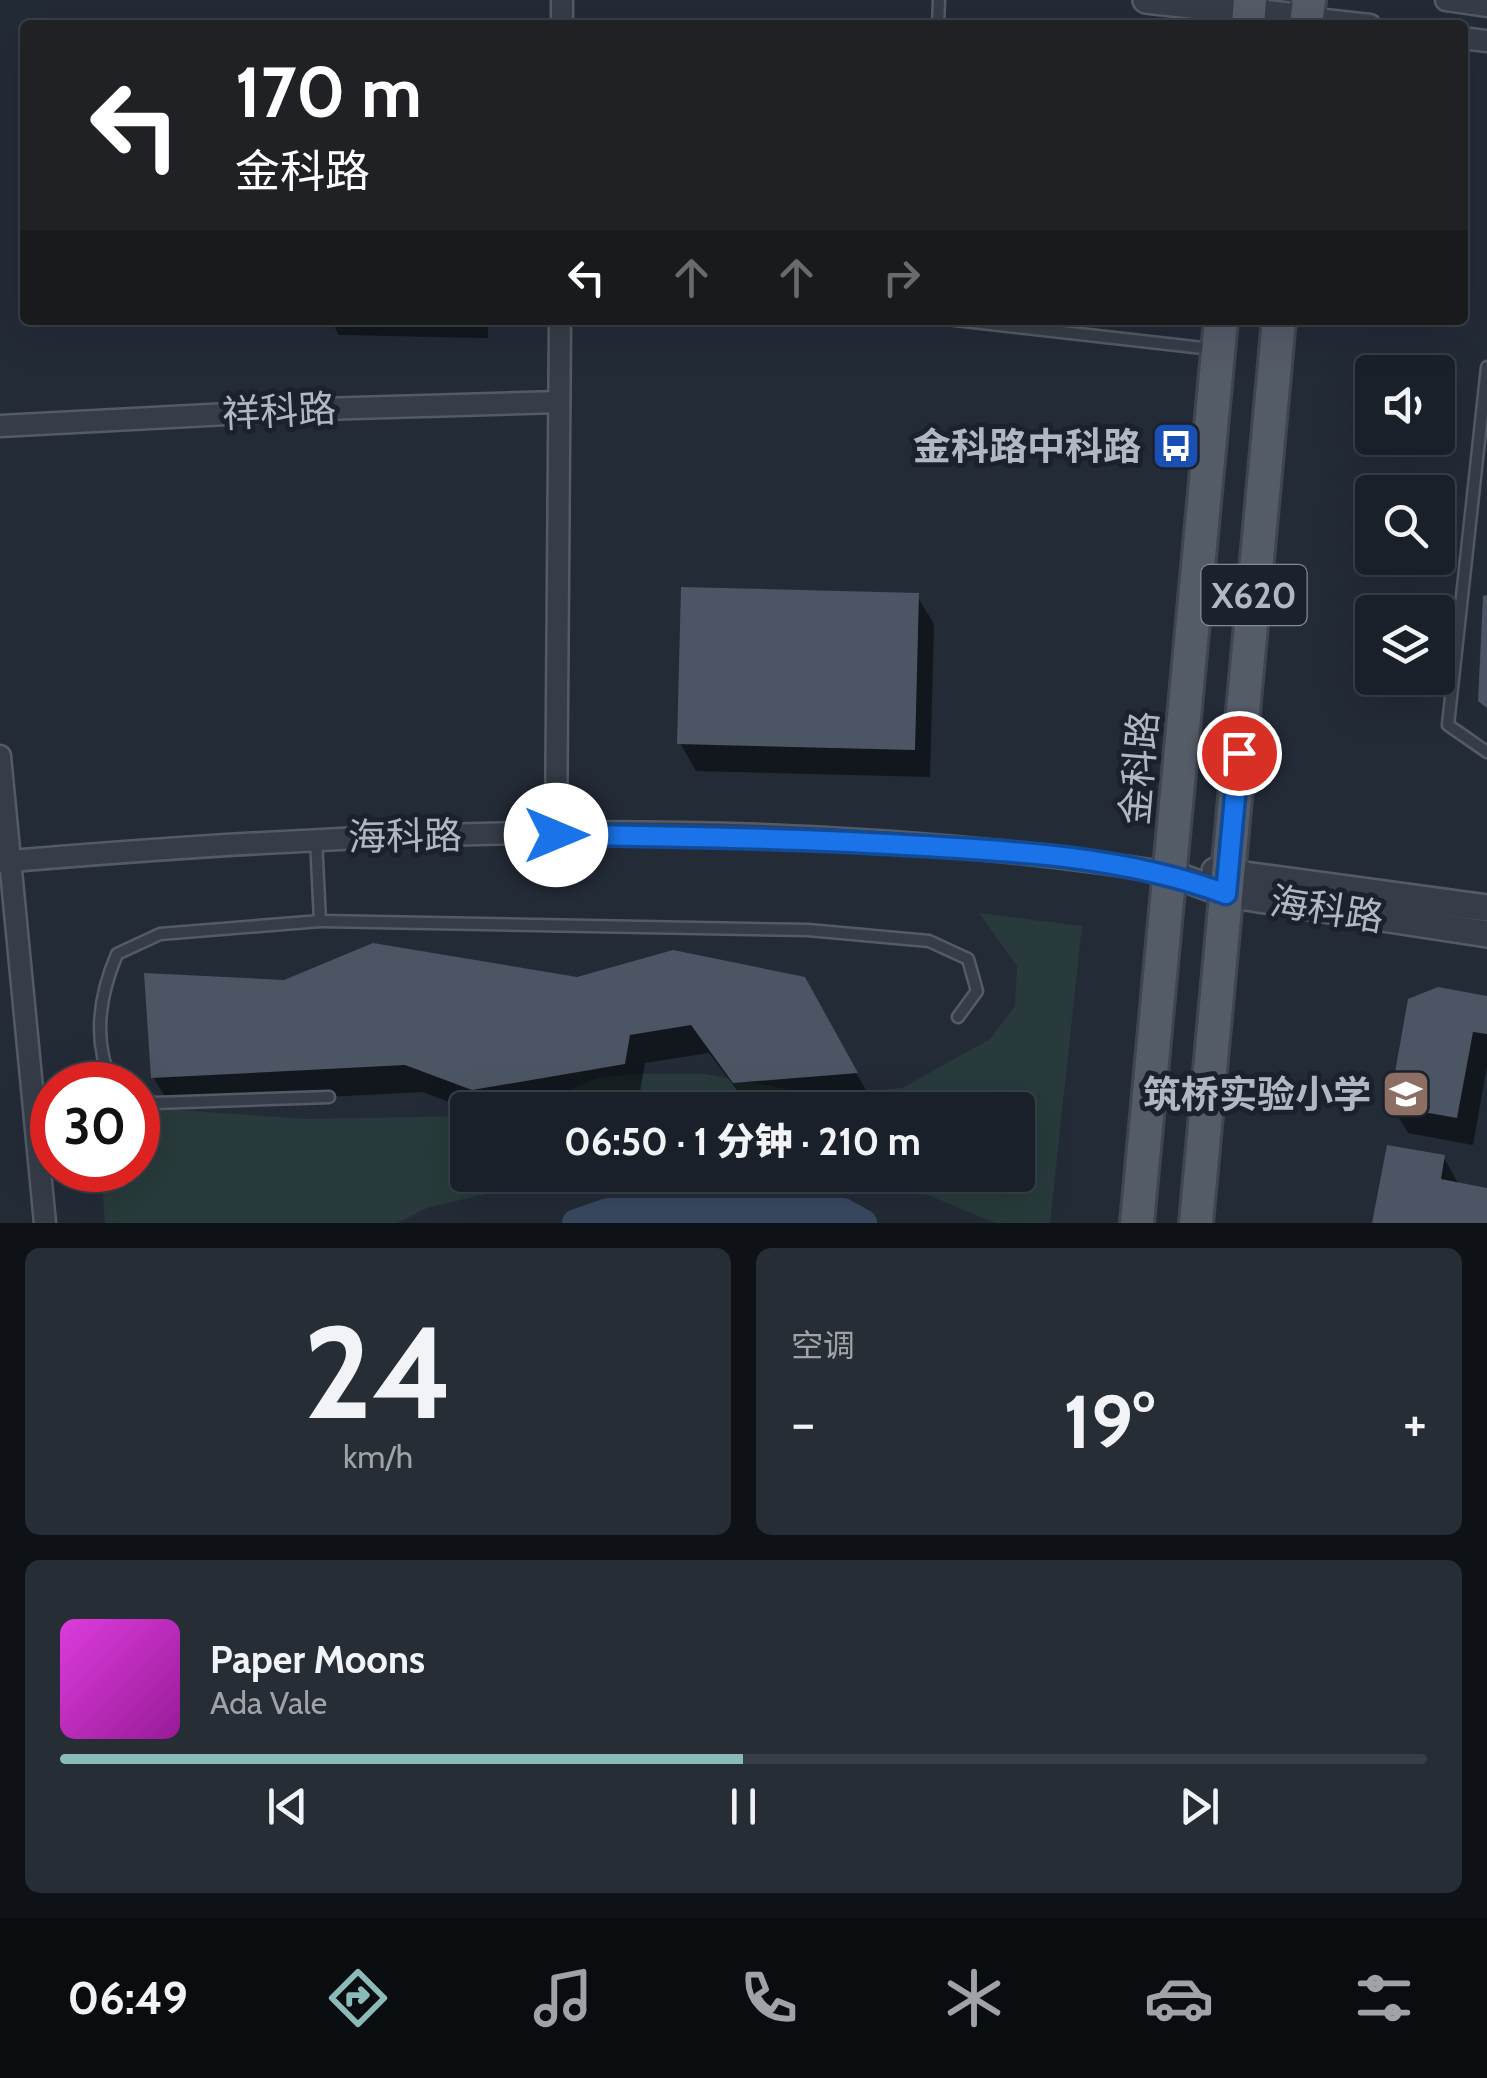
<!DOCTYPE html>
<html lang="zh">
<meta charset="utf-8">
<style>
:root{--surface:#1a2029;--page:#272d35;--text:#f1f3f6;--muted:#9fa3a8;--line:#383e46;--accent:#8bbbb9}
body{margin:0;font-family:Cabin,"Noto Sans SC",sans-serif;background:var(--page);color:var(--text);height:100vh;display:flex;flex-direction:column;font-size:38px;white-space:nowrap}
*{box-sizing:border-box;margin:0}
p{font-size:32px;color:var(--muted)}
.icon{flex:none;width:55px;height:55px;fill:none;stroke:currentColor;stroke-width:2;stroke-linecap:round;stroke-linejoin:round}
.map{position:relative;height:1223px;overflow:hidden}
.details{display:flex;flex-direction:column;gap:25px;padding:25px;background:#0e1217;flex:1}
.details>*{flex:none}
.hud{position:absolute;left:20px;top:20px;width:1448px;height:305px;border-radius:10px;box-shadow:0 10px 40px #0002,0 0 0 2px var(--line);background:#202124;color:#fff;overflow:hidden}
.fabs{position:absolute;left:1355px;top:355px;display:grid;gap:20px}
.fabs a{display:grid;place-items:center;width:100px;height:100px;border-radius:10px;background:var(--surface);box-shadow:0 10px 40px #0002,0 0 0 2px var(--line);font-size:50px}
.speed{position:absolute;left:30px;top:1062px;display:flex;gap:20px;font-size:50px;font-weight:700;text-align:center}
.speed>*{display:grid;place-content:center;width:130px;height:130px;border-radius:50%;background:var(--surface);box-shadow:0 10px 40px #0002,0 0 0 2px var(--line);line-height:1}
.speed .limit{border:15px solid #d22;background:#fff;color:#111}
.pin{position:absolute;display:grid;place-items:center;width:85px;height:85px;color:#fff;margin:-42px;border:5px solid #fff;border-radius:50%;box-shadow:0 2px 10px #0007}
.me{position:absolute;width:110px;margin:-55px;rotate:90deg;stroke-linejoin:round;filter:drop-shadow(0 0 8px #0008)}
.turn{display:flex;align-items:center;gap:35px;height:210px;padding:0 50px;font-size:45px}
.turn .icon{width:130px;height:130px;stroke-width:2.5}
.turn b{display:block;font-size:70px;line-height:85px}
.lanes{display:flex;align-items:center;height:95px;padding:0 50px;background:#0003;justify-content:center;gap:50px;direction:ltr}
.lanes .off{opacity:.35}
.big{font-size:75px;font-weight:800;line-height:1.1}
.details .widget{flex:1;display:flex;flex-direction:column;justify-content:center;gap:15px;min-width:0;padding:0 35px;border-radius:15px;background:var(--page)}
.details .dial{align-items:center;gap:0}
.dial b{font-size:130px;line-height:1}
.song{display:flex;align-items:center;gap:30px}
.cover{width:120px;height:120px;border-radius:15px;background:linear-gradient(135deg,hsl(300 70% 55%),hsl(300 70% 35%))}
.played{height:10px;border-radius:5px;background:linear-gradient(90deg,var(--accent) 50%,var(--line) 50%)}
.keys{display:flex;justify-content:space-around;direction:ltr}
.heat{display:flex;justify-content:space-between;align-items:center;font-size:55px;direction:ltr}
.details .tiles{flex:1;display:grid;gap:25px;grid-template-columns:1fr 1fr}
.widget:last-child{grid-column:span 2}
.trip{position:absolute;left:450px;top:1092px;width:585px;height:100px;border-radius:10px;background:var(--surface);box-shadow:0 10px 40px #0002,0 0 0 2px var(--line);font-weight:800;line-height:100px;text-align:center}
.dock{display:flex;height:160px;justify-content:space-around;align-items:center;background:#0a0d10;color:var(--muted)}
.dock .icon{width:70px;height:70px}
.dock .active{color:var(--accent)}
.dock b{font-size:45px;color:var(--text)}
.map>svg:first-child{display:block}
</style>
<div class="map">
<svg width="1487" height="1223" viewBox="0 0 1487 1223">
<rect width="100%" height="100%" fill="#232b37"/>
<g fill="#283a3b">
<path d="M 979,913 L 1082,926 L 1050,1223 L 995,1223 L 906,1186 L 865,1175 L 1018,1175 L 1018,1110 L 546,1110 L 555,1096 L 596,1078 L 636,1074 L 705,1074 L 826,1096 L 902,1088 L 990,1039 L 1015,1006 L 1017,966 Z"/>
<path d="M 138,1107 L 307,1119 L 467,1116 L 468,1175 L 564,1175 L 427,1208 L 397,1223 L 105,1223 L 101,1170 L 138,1170 Z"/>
</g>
<g fill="#0007">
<path d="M 331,320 L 488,320 L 488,338 L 339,335 Z"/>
<path d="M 917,596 L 934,624 L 930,777 L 696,771 L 680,743 Z"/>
<path d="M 804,980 L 872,1101 L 752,1110 L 709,1053 L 645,1063 L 640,1092 L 535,1110 L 469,1110 L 423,1092 L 170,1105 L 153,1077 L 284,982 Z"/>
<path d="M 1487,998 L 1487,1066 L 1473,1145 L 1408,1133 L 1391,1105 Z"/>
<path d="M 1389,1147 L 1444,1158 L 1459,1185 L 1487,1190 L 1487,1223 L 1375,1223 Z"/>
</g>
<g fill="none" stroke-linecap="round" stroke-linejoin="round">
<path stroke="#394960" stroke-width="28" d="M 576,1223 L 608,1212 L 843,1212 L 863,1223"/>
</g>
<g fill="#4b5563">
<path d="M 681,587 L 919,593 L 915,750 L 677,744 Z"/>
<path d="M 1487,595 L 1487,708 L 1478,701 L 1483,596 Z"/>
<path d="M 373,943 L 577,977 L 673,950 L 805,977 L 858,1073 L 733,1083 L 691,1025 L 630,1035 L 625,1064 L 472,1090 L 405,1065 L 151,1078 L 144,973 L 284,980 Z"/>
<path d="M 1438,987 L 1487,996 L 1487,1034 L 1473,1032 L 1457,1118 L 1389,1106 L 1408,999 Z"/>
<path d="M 1387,1145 L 1445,1155 L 1441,1179 L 1487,1188 L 1487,1223 L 1372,1223 Z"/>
</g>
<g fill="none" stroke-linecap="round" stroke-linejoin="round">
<g stroke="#545b66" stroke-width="15">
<g id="service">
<path d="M 938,25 L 939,0"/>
<path d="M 955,320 L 1212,349"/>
<path d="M 1487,367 L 1448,725 L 1487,752"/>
<path d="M 320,921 L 808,930 L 929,941 L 968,959 L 977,991 L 958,1017"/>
<path d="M 113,1085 C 92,1042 99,996 117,954 L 160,934 L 320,921 L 316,839"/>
<path d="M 138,1099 L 156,1103 L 329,1097"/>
</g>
</g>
<g stroke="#545b66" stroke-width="25">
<g id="minor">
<path d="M 1446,0 L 1487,6"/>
<path d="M 1307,18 L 1370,25"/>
<path d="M 562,25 L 562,0"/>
<path d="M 1462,38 L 1487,41"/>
<path d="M 0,426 L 320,409 L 559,402"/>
<path d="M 0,756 L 45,1223"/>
<path d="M 556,835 L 560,320"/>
<path d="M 0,862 C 385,829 786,812 1170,873"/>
</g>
</g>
<g stroke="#545b66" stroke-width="30">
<g id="tertiary">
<path d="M 1146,0 L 1307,18"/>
<path d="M 1215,871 L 1487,908"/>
<path d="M 1170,873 L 1226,894 L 1487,934"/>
</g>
</g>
<g stroke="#404651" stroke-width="38">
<g id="primary">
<path d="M 1248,25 L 1250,0"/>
<path d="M 1306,25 L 1309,0"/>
<path d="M 1137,1223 L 1221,320"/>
<path d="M 1196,1223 L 1279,320"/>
</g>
</g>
<use href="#service" stroke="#363d48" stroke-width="10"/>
<use href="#minor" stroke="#363d48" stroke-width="20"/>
<use href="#tertiary" stroke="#363d48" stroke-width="25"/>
<use href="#primary" stroke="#545c68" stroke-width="32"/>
</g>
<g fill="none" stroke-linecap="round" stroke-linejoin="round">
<g stroke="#114b97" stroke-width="25">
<path id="route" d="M 556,835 C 672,836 789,838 905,845 C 1014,851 1124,856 1226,894 L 1239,753"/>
</g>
<use href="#route" stroke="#1a73e8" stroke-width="18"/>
</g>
<defs>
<g id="bus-square" transform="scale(2.5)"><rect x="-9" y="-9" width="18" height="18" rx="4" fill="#1a4fb4" stroke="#1c222d"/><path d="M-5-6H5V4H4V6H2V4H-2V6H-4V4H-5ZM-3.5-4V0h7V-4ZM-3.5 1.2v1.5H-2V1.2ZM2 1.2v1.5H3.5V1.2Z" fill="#fff"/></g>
<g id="school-square" transform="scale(2.5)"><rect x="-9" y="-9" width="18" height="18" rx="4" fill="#8d6e63" stroke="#1c222d"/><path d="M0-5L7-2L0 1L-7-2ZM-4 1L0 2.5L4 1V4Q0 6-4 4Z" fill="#fff"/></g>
</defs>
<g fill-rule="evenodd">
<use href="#bus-square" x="1176" y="446"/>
<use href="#school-square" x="1406" y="1094"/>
</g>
<g text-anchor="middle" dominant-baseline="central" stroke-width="10" stroke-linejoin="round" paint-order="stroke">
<rect fill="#1c222d" stroke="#848b97" stroke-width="2.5" x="1201.5" y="565" width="105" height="60" rx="8"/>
<g font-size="35" font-weight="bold" fill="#b1b8c4">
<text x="1254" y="595">X620</text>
</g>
<g font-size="38" fill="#b1b8c4" stroke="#1c222d">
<text transform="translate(279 411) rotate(-3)">祥科路</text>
<text transform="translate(1139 768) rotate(-85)">金科路</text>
<text transform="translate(405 836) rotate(-1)">海科路</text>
<text transform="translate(1327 909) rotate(9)">海科路</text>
</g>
<g font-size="38" font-weight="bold" fill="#b1b8c4" stroke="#1c222d" text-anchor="end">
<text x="1141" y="446">金科路中科路</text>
<text x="1371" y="1094">筑桥实验小学</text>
</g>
</g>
</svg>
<div class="fabs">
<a><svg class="icon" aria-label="sound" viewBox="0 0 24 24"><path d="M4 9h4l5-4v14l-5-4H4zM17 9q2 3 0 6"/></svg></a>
<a><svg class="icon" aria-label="search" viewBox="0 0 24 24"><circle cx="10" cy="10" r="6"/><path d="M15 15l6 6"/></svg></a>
<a><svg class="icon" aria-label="layers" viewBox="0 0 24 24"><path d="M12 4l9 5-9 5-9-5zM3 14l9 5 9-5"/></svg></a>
</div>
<div class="speed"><div class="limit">30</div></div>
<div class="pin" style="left:1239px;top:753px;background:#d93025"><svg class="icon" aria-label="arrive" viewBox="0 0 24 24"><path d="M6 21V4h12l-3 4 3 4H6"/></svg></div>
<svg class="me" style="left:556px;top:835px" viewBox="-20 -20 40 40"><circle r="19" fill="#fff"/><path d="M0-13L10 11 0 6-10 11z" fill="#1a73e8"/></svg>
<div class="trip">06:50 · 1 分钟 · 210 m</div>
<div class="hud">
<div class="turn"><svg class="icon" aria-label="left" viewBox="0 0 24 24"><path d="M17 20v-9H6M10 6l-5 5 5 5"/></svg><div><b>170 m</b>金科路</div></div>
<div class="lanes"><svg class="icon" aria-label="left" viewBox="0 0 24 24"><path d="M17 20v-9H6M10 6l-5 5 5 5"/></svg><svg class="icon off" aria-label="ahead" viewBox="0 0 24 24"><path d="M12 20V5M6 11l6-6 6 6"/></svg><svg class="icon off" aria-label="ahead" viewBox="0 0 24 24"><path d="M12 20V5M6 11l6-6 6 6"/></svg><svg class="icon off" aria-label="right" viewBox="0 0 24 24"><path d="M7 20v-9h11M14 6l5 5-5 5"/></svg></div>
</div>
</div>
<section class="details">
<div class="tiles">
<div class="widget dial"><b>24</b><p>km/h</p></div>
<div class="widget"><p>空调</p>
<div class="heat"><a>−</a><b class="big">19°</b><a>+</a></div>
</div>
<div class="widget">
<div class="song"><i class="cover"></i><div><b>Paper Moons</b><p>Ada Vale</p></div></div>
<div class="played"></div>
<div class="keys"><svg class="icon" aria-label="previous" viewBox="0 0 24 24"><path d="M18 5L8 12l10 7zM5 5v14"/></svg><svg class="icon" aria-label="pause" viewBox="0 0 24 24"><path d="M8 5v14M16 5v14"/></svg><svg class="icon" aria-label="next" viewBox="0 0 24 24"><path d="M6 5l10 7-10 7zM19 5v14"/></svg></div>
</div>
</div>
</section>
<nav class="dock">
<b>06:49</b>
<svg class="icon active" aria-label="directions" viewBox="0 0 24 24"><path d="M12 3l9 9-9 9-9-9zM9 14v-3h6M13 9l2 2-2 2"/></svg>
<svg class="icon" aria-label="music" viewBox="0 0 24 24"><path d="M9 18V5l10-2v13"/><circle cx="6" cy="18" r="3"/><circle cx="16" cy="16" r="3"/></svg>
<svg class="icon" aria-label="phone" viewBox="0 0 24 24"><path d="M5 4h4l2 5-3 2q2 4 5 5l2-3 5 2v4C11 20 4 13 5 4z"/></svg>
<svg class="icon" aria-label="climate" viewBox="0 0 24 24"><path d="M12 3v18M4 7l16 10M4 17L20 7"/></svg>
<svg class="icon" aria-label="car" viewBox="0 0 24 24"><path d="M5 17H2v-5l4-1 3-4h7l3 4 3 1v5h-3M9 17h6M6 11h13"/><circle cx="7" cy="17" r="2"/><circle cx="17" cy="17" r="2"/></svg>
<svg class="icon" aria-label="filters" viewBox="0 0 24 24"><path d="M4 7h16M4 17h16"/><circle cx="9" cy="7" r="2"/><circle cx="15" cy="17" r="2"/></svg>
</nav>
